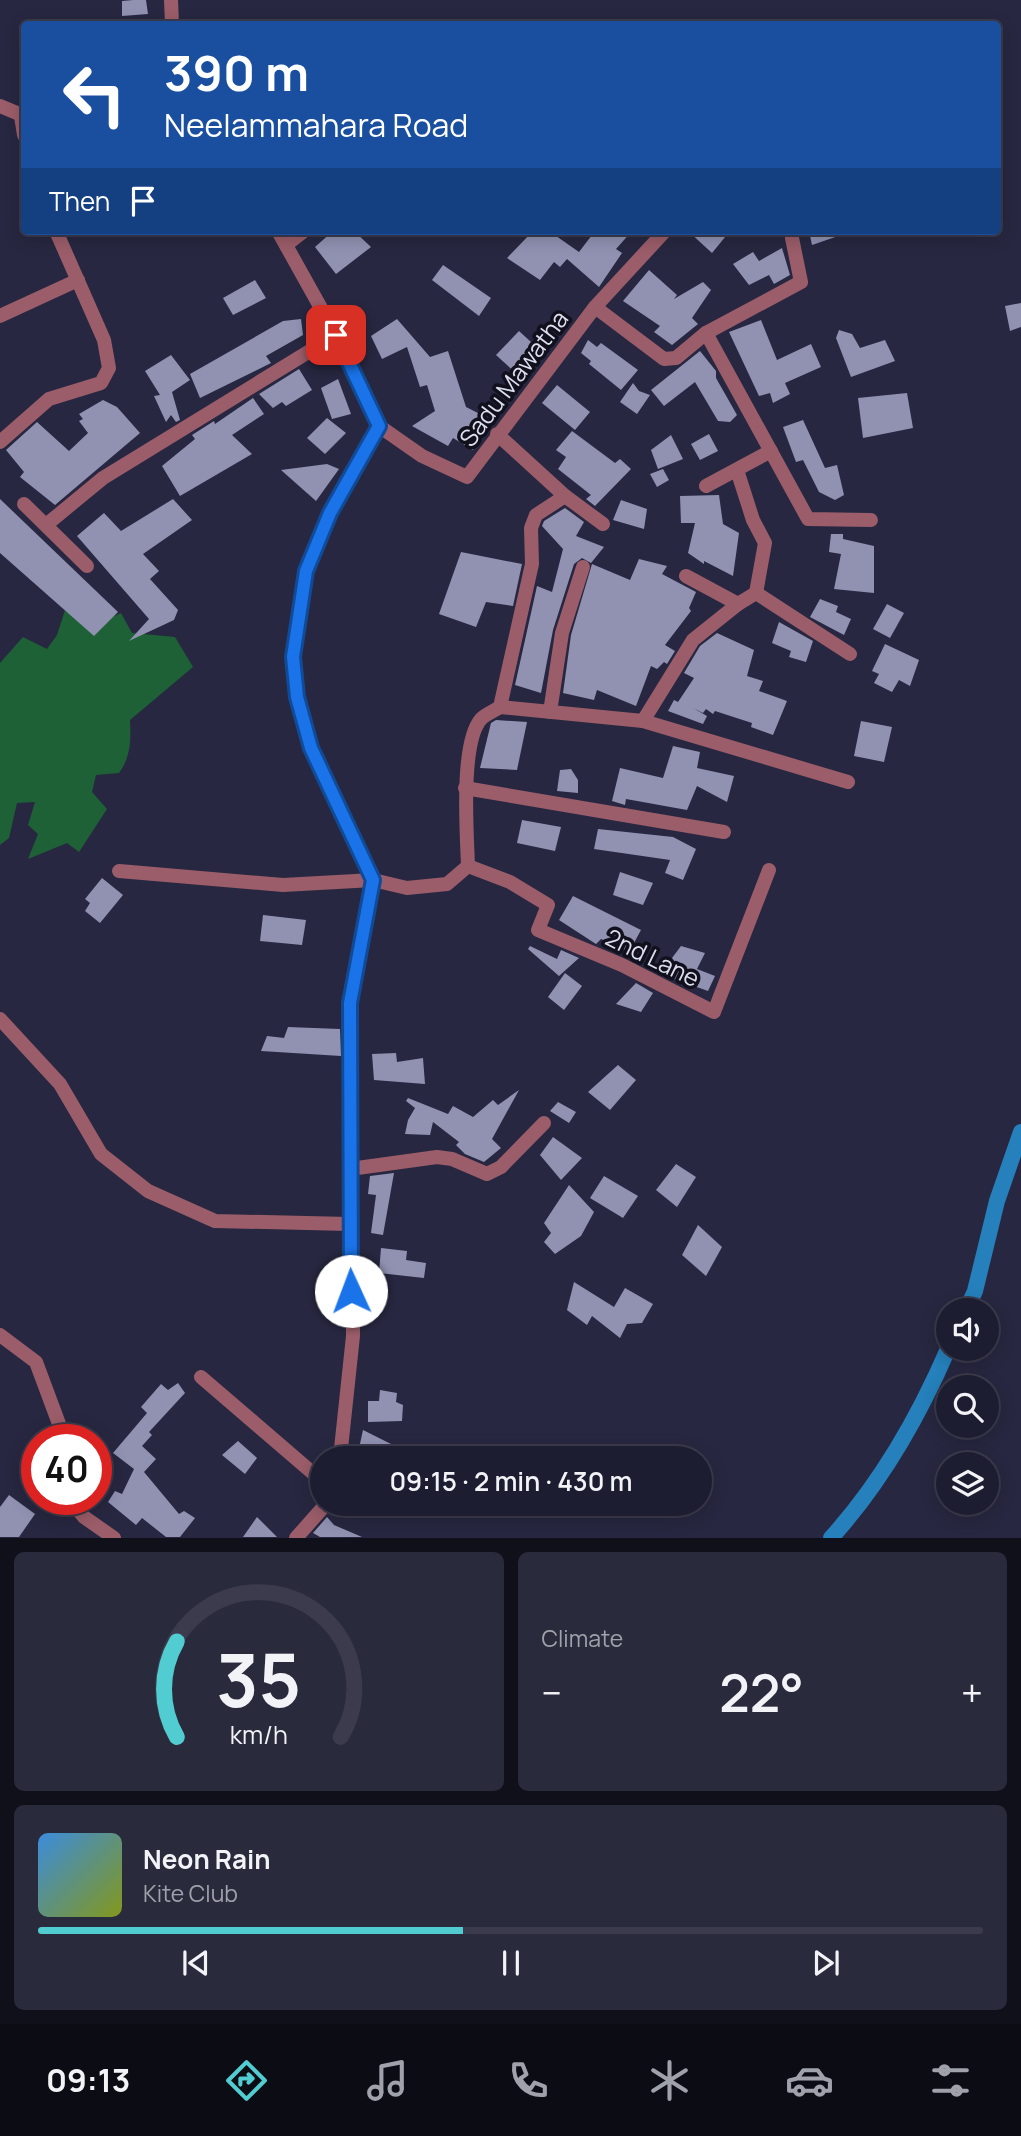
<!DOCTYPE html>
<meta charset="utf-8">
<style>
:root{--surface:#1d1d31;--page:#2a2a3d;--text:#f1f3f6;--muted:#a0a2ab;--line:#3b3b4d;--accent:#51ccd1}
body{margin:0;font-family:Manrope,sans-serif;background:var(--page);color:var(--text);height:100vh;display:flex;flex-direction:column;font-size:26px;white-space:nowrap}
*{box-sizing:border-box;margin:0}
p{font-size:23px;color:var(--muted)}
.icon{flex:none;width:38px;height:38px;fill:none;stroke:currentColor;stroke-width:2;stroke-linecap:round;stroke-linejoin:round}
.map{position:relative;height:1538px;overflow:hidden}
.drawer{display:flex;flex-direction:column;gap:14px;padding:14px;background:#10101b;flex:1}
.drawer>*{flex:none}
.banner{position:absolute;left:21px;top:21px;width:980px;height:214px;border-radius:7px;box-shadow:0 4px 18px #0003,0 0 0 2px var(--line);background:#1a4fa0;color:#fff;overflow:hidden}
.controls{position:absolute;left:936px;top:1298px;display:grid;gap:14px}
.controls a{display:grid;place-items:center;width:63px;height:63px;border-radius:50%;background:var(--surface);box-shadow:0 4px 18px #0003,0 0 0 2px var(--line);font-size:35px}
.speed{position:absolute;left:21px;top:1424px;display:flex;gap:14px;font-size:35px;font-weight:700;text-align:center}
.speed>*{display:grid;place-content:center;width:91px;height:91px;border-radius:50%;background:var(--surface);box-shadow:0 4px 18px #0003,0 0 0 2px var(--line);line-height:1}
.speed .limit{border:10px solid #d22;background:#fff;color:#111}
.pin{position:absolute;display:grid;place-items:center;width:60px;height:60px;color:#fff;margin:-30px;border-radius:14px;box-shadow:0 4px 10px #0006}
.me{position:absolute;width:77px;margin:-38px;rotate:358deg;stroke-linejoin:round;filter:drop-shadow(0 0 5px #0008)}
.turn{display:flex;align-items:center;gap:24px;height:147px;padding:0 28px;font-size:32px}
.turn .icon{width:91px;height:91px;stroke-width:2.5}
.turn b{display:block;font-size:49px;line-height:60px}
.then{display:flex;align-items:center;height:66px;padding:0 28px;background:#0003;gap:14px;font-size:26px}
.big{font-size:52px;font-weight:600;line-height:1.1}
.drawer .card{flex:1;display:flex;flex-direction:column;justify-content:center;gap:10px;min-width:0;padding:0 24px;border-radius:10px;background:var(--page)}
.drawer .dial{align-items:center;gap:0}
.dial svg{height:182px;overflow:visible;fill:none;stroke:var(--line);stroke-width:7;stroke-linecap:round;text-anchor:middle}
.dial text{fill:var(--text);stroke:none}
.song{display:flex;align-items:center;gap:21px}
.cover{width:84px;height:84px;border-radius:10px;background:linear-gradient(135deg,hsl(210 70% 55%),hsl(70 70% 35%))}
.played{height:7px;border-radius:4px;background:linear-gradient(90deg,var(--accent) 45%,var(--line) 45%)}
.keys{display:flex;justify-content:space-around;direction:ltr}
.heat{display:flex;justify-content:space-between;align-items:center;font-size:38px;direction:ltr}
.drawer .tiles{flex:1;display:grid;gap:14px;grid-template-columns:1fr 1fr}
.card:last-child{grid-column:span 2}
.trip{position:absolute;left:310px;top:1446px;width:402px;height:70px;border-radius:35px;background:var(--surface);box-shadow:0 4px 18px #0003,0 0 0 2px var(--line);font-weight:600;line-height:70px;text-align:center}
.dock{display:flex;height:112px;justify-content:space-around;align-items:center;background:#0c0c14;color:var(--muted)}
.dock .icon{width:49px;height:49px}
.dock .current{color:var(--accent)}
.dock b{font-size:32px;color:var(--text)}
.map>svg:first-child{display:block}
</style>
<div class="map">
<svg width="1021" height="1538" viewBox="0 0 1021 1538">
<rect width="100%" height="100%" fill="#272741"/>
<path fill="#1e6136" d="M 66,607 L 90,627 L 121,613 L 132,633 L 175,637 L 193,667 L 130,720 C 131,739 131,757 119,773 L 96,775 L 92,792 L 107,809 L 79,852 L 67,843 L 28,859 L 38,834 L 28,825 L 35,802 L 17,803 L 9,838 L 0,845 L 0,663 L 23,637 L 47,649 L 57,635 Z"/>
<g fill="none" stroke-linecap="round" stroke-linejoin="round">
<g stroke="#2580bb" stroke-width="16">
<path d="M 966,1311 L 975,1291 L 997,1201 L 1021,1132"/>
<path d="M 831,1538 C 880,1484 919,1416 948,1349"/>
</g>
</g>
<g fill="#9192b2">
<path d="M 133,0 L 146,0 L 148,14 L 122,16 L 122,1 Z"/>
<path d="M 333,231 L 354,231 L 371,247 L 336,274 L 315,247 Z"/>
<path d="M 533,231 L 549,231 L 579,252 L 595,231 L 632,231 L 616,249 L 622,253 L 599,287 L 567,259 L 560,267 L 554,262 L 540,280 L 507,258 Z"/>
<path d="M 688,231 L 730,231 L 712,253 Z"/>
<path d="M 809,231 L 847,231 L 847,233 L 812,245 Z"/>
<path d="M 782,248 L 790,275 L 774,284 L 769,275 L 749,285 L 733,264 L 753,252 L 759,261 Z"/>
<path d="M 443,265 L 491,298 L 479,316 L 432,280 Z"/>
<path d="M 649,270 L 677,295 L 674,299 L 703,282 L 711,290 L 692,318 L 698,324 L 672,345 L 654,332 L 660,326 L 623,301 Z"/>
<path d="M 255,280 L 266,298 L 233,315 L 223,298 Z"/>
<path d="M 1021,303 L 1021,327 L 1010,331 L 1005,306 Z"/>
<path d="M 301,319 L 303,335 L 266,356 L 271,363 L 200,398 L 190,374 L 283,321 Z"/>
<path d="M 397,319 L 430,357 L 448,351 L 466,407 L 490,419 L 473,450 L 453,438 L 448,446 L 412,426 L 435,411 L 427,385 L 420,387 L 407,347 L 382,359 L 371,336 Z"/>
<path d="M 761,320 L 777,360 L 811,344 L 821,367 L 785,383 L 790,394 L 773,403 L 770,393 L 759,396 L 729,332 Z"/>
<path d="M 839,330 L 852,334 L 860,348 L 885,340 L 895,361 L 851,377 L 836,338 Z"/>
<path d="M 519,331 L 543,353 L 519,376 L 496,355 Z"/>
<path d="M 588,340 L 597,347 L 601,343 L 638,370 L 621,390 L 589,364 L 591,361 L 581,353 Z"/>
<path d="M 700,351 L 716,371 L 716,378 L 737,415 L 730,422 L 718,421 L 695,382 L 664,406 L 651,390 Z"/>
<path d="M 171,355 L 190,380 L 172,392 L 180,420 L 176,422 L 171,415 L 166,422 L 154,396 L 160,395 L 145,371 Z"/>
<path d="M 299,369 L 312,390 L 286,406 L 282,402 L 273,408 L 259,394 Z"/>
<path d="M 338,379 L 351,414 L 332,419 L 321,388 Z"/>
<path d="M 633,383 L 639,391 L 650,395 L 637,414 L 620,402 Z"/>
<path d="M 557,385 L 590,412 L 575,430 L 542,403 Z"/>
<path d="M 907,393 L 913,428 L 863,438 L 858,398 Z"/>
<path d="M 253,398 L 264,414 L 232,435 L 252,454 L 180,496 L 162,466 L 195,439 L 192,435 L 214,421 L 215,424 Z"/>
<path d="M 103,400 L 117,407 L 140,433 L 55,505 L 20,477 L 24,472 L 6,450 L 37,422 L 69,451 L 88,433 L 79,421 L 83,419 L 79,414 Z"/>
<path d="M 327,418 L 346,433 L 325,454 L 307,438 Z"/>
<path d="M 803,420 L 825,468 L 837,465 L 844,495 L 835,500 L 819,492 L 803,460 L 796,462 L 783,427 Z"/>
<path d="M 572,431 L 615,463 L 620,459 L 631,469 L 595,506 L 586,499 L 591,495 L 558,469 L 566,457 L 556,450 Z"/>
<path d="M 709,434 L 718,451 L 700,460 L 691,444 Z"/>
<path d="M 671,435 L 683,459 L 658,469 L 651,450 Z"/>
<path d="M 327,464 L 339,469 L 316,501 L 281,470 Z"/>
<path d="M 663,469 L 669,480 L 657,487 L 650,474 Z"/>
<path d="M 719,495 L 723,524 L 739,533 L 733,576 L 704,561 L 704,564 L 688,553 L 695,523 L 681,523 L 680,496 Z"/>
<path d="M 0,499 L 118,612 L 94,636 L 0,553 Z"/>
<path d="M 173,499 L 192,520 L 143,554 L 159,571 L 150,579 L 178,610 L 174,620 L 129,641 L 149,619 L 77,536 L 104,513 L 121,531 Z"/>
<path d="M 621,500 L 647,509 L 644,529 L 613,520 Z"/>
<path d="M 565,508 L 584,522 L 576,536 L 604,547 L 591,563 L 582,558 L 574,564 L 553,630 L 541,693 L 515,685 L 537,586 L 552,592 L 563,549 L 542,526 L 544,521 Z"/>
<path d="M 831,534 L 843,534 L 843,539 L 874,546 L 874,593 L 834,589 L 841,554 L 829,552 Z"/>
<path d="M 461,552 L 522,564 L 513,606 L 486,602 L 476,627 L 439,614 Z"/>
<path d="M 639,559 L 667,566 L 662,574 L 696,592 L 689,608 L 691,611 L 665,645 L 675,651 L 667,664 L 664,662 L 657,669 L 651,666 L 636,706 L 597,690 L 594,700 L 563,693 L 571,635 L 592,564 L 630,580 Z"/>
<path d="M 820,599 L 838,606 L 836,612 L 851,619 L 844,635 L 810,617 Z"/>
<path d="M 887,604 L 904,613 L 890,638 L 873,629 Z"/>
<path d="M 779,622 L 813,641 L 806,662 L 789,657 L 791,651 L 772,643 Z"/>
<path d="M 717,633 L 754,650 L 747,676 L 763,681 L 759,691 L 787,701 L 773,735 L 751,727 L 752,723 L 715,711 L 713,714 L 706,709 L 703,713 L 693,708 L 707,716 L 703,724 L 668,711 L 674,700 L 678,702 L 694,678 L 684,673 L 700,646 Z"/>
<path d="M 885,644 L 919,660 L 910,686 L 899,680 L 892,692 L 874,683 L 879,674 L 872,671 Z"/>
<path d="M 496,720 L 527,722 L 517,770 L 480,768 L 491,723 Z"/>
<path d="M 861,721 L 892,727 L 884,762 L 854,756 Z"/>
<path d="M 673,746 L 700,752 L 697,768 L 734,776 L 727,802 L 697,786 L 687,810 L 626,799 L 625,805 L 612,801 L 620,768 L 663,778 Z"/>
<path d="M 571,769 L 578,780 L 578,793 L 557,791 L 560,770 Z"/>
<path d="M 522,820 L 561,827 L 555,851 L 517,843 Z"/>
<path d="M 598,829 L 673,837 L 696,849 L 683,880 L 665,873 L 670,860 L 594,849 Z"/>
<path d="M 620,872 L 653,883 L 643,905 L 613,895 Z"/>
<path d="M 102,878 L 123,895 L 100,923 L 85,911 L 90,903 L 85,899 Z"/>
<path d="M 573,896 L 641,930 L 629,952 L 601,939 L 596,944 L 559,920 Z"/>
<path d="M 263,915 L 306,920 L 302,945 L 260,941 Z"/>
<path d="M 530,946 L 557,959 L 561,950 L 579,958 L 559,976 L 528,949 Z"/>
<path d="M 681,946 L 705,953 L 697,969 L 715,976 L 708,991 L 660,974 Z"/>
<path d="M 565,973 L 582,986 L 564,1010 L 548,997 Z"/>
<path d="M 636,983 L 653,993 L 641,1012 L 616,1004 Z"/>
<path d="M 288,1027 L 340,1029 L 341,1056 L 261,1051 L 267,1036 L 284,1038 Z"/>
<path d="M 396,1053 L 397,1062 L 423,1058 L 425,1084 L 374,1080 L 372,1054 Z"/>
<path d="M 618,1065 L 636,1080 L 610,1110 L 588,1092 Z"/>
<path d="M 519,1090 L 492,1139 L 501,1148 L 484,1162 L 465,1154 L 456,1145 L 459,1142 L 433,1122 L 430,1135 L 405,1134 L 408,1120 L 415,1108 L 406,1101 L 408,1098 L 448,1114 L 453,1106 L 473,1117 L 493,1100 L 498,1105 Z"/>
<path d="M 558,1102 L 576,1112 L 569,1123 L 550,1111 Z"/>
<path d="M 553,1137 L 582,1158 L 561,1180 L 540,1155 Z"/>
<path d="M 676,1164 L 696,1177 L 677,1207 L 656,1190 Z"/>
<path d="M 394,1173 L 383,1235 L 371,1233 L 376,1195 L 368,1194 L 370,1176 Z"/>
<path d="M 604,1176 L 638,1196 L 623,1218 L 590,1198 Z"/>
<path d="M 569,1185 L 594,1212 L 581,1236 L 555,1254 L 544,1242 L 551,1233 L 544,1223 Z"/>
<path d="M 698,1225 L 722,1247 L 706,1276 L 682,1255 Z"/>
<path d="M 381,1248 L 407,1251 L 406,1260 L 426,1263 L 424,1278 L 379,1273 Z"/>
<path d="M 574,1282 L 614,1307 L 625,1288 L 653,1304 L 642,1323 L 627,1324 L 620,1338 L 592,1316 L 587,1325 L 567,1310 Z"/>
<path d="M 178,1383 L 185,1393 L 149,1432 L 152,1435 L 142,1446 L 156,1459 L 144,1472 L 179,1514 L 184,1511 L 195,1518 L 180,1537 L 166,1537 L 142,1518 L 136,1525 L 108,1502 L 115,1491 L 122,1494 L 134,1469 L 113,1453 L 147,1413 L 141,1407 L 161,1384 L 168,1390 Z"/>
<path d="M 380,1390 L 397,1393 L 396,1402 L 403,1405 L 402,1421 L 368,1422 L 368,1401 L 379,1401 Z"/>
<path d="M 363,1430 L 391,1444 L 386,1458 L 369,1458 L 358,1453 Z"/>
<path d="M 238,1441 L 257,1458 L 245,1474 L 222,1455 Z"/>
<path d="M 9,1495 L 35,1514 L 19,1537 L 0,1537 L 0,1507 Z"/>
<path d="M 257,1517 L 277,1537 L 243,1537 Z"/>
<path d="M 327,1517 L 334,1525 L 362,1537 L 320,1537 L 313,1533 Z"/>
</g>
<g fill="none" stroke-linecap="round" stroke-linejoin="round">
<g stroke="#9b5d69" stroke-width="14">
<path d="M 0,106 L 24,116"/>
<path d="M 21,116 L 24,135"/>
<path d="M 286,245 L 304,231"/>
<path d="M 595,307 L 664,359 L 676,358 L 706,333 L 801,282 L 792,238"/>
<path d="M 0,316 L 78,280"/>
<path d="M 706,333 L 808,519 L 871,520"/>
<path d="M 379,426 L 422,456 L 467,477 L 595,307 L 665,231"/>
<path d="M 497,434 L 565,496 L 603,524"/>
<path d="M 0,442 L 49,399 L 101,383 L 109,368 L 104,340 L 56,231"/>
<path d="M 737,470 L 753,520 L 765,543 L 756,593"/>
<path d="M 706,486 L 771,451"/>
<path d="M 24,504 L 87,566"/>
<path d="M 46,525 L 103,478 L 336,335"/>
<path d="M 686,576 L 738,604 L 756,593 L 850,654"/>
<path d="M 500,707 L 532,564 L 531,528 L 536,515 L 565,496"/>
<path d="M 550,712 L 562,633 L 583,567"/>
<path d="M 643,721 L 693,640 L 738,604"/>
<path d="M 465,788 L 724,832"/>
<path d="M 468,866 L 510,882 L 548,905 L 538,930 L 622,965 L 714,1012 L 769,870"/>
<path d="M 119,871 L 283,885 L 373,880 L 407,888 L 447,884 L 468,866 C 467,834 460,743 481,719 C 486,714 494,711 500,707 L 643,721 L 848,782"/>
<path d="M 0,1019 L 60,1084 L 101,1154 L 148,1191 L 215,1221 L 349,1224"/>
<path d="M 350,1169 L 437,1157 L 452,1159 L 487,1174 L 501,1167 L 544,1123"/>
<path d="M 0,1335 L 36,1362 L 65,1440"/>
<path d="M 201,1377 L 322,1481"/>
<path d="M 76,1500 L 74,1505 L 84,1517 L 114,1538"/>
</g>
<g stroke="#9b5d69" stroke-width="14">
<path d="M 171,0 L 172,24"/>
<path d="M 278,231 L 336,335 L 379,426 L 330,514 L 306,571 L 293,657 L 297,697 L 311,748 L 373,880 L 350,1003 L 353,1336 L 340,1458"/>
<path d="M 296,1538 L 327,1503"/>
</g>
</g>
<g fill="none" stroke-linecap="round" stroke-linejoin="round">
<g stroke="#114b97" stroke-width="18">
<path id="route" d="M 336,335 L 379,426 L 330,513 L 306,571 L 293,657 L 297,697 L 311,748 L 373,880 L 350,1003 L 351,1291"/>
</g>
<use href="#route" stroke="#1a73e8" stroke-width="12"/>
</g>
<g text-anchor="middle" dominant-baseline="central" stroke-width="7" stroke-linejoin="round" paint-order="stroke">
<g font-size="24" fill="#dddeef" stroke="#11111d">
<text transform="translate(513 378) rotate(-53)">Sadu Mawatha</text>
<text transform="translate(653 957) rotate(26)">2nd Lane</text>
</g>
</g>
</svg>
<div class="controls">
<a><svg class="icon" aria-label="sound" viewBox="0 0 24 24"><path d="M4 9h4l5-4v14l-5-4H4zM17 9q2 3 0 6"/></svg></a>
<a><svg class="icon" aria-label="search" viewBox="0 0 24 24"><circle cx="10" cy="10" r="6"/><path d="M15 15l6 6"/></svg></a>
<a><svg class="icon" aria-label="layers" viewBox="0 0 24 24"><path d="M12 4l9 5-9 5-9-5zM3 14l9 5 9-5"/></svg></a>
</div>
<div class="speed"><div class="limit">40</div></div>
<div class="pin" style="left:336px;top:335px;background:#d93025"><svg class="icon" aria-label="arrive" viewBox="0 0 24 24"><path d="M6 21V4h12l-3 4 3 4H6"/></svg></div>
<svg class="me" style="left:351px;top:1291px" viewBox="-20 -20 40 40"><circle r="19" fill="#fff"/><path d="M0-13L10 11 0 6-10 11z" fill="#1a73e8"/></svg>
<div class="trip">09:15 · 2 min · 430 m</div>
<div class="banner">
<div class="turn"><svg class="icon" aria-label="left" viewBox="0 0 24 24"><path d="M17 20v-9H6M10 6l-5 5 5 5"/></svg><div><b>390 m</b>Neelammahara Road</div></div>
<div class="then">Then<svg class="icon" aria-label="arrive" viewBox="0 0 24 24"><path d="M6 21V4h12l-3 4 3 4H6"/></svg></div>
</div>
</div>
<section class="drawer">
<div class="tiles">
<div class="card dial"><svg viewBox="0 0 100 80">
<path d="M14 69A42 42 0 1 1 86 69"/>
<path d="M14 69A42 42 0 0 1 14 27" stroke="#51ccd1"/>
<text x="50" y="56" font-size="32" font-weight="700">35</text>
<text x="50" y="72" font-size="11">km/h</text>
</svg></div>
<div class="card"><p>Climate</p>
<div class="heat"><a>−</a><b class="big">22°</b><a>+</a></div>
</div>
<div class="card">
<div class="song"><i class="cover"></i><div><b>Neon Rain</b><p>Kite Club</p></div></div>
<div class="played"></div>
<div class="keys"><svg class="icon" aria-label="previous" viewBox="0 0 24 24"><path d="M18 5L8 12l10 7zM5 5v14"/></svg><svg class="icon" aria-label="pause" viewBox="0 0 24 24"><path d="M8 5v14M16 5v14"/></svg><svg class="icon" aria-label="next" viewBox="0 0 24 24"><path d="M6 5l10 7-10 7zM19 5v14"/></svg></div>
</div>
</div>
</section>
<nav class="dock">
<b>09:13</b>
<svg class="icon current" aria-label="directions" viewBox="0 0 24 24"><path d="M12 3l9 9-9 9-9-9zM9 14v-3h6M13 9l2 2-2 2"/></svg>
<svg class="icon" aria-label="music" viewBox="0 0 24 24"><path d="M9 18V5l10-2v13"/><circle cx="6" cy="18" r="3"/><circle cx="16" cy="16" r="3"/></svg>
<svg class="icon" aria-label="phone" viewBox="0 0 24 24"><path d="M5 4h4l2 5-3 2q2 4 5 5l2-3 5 2v4C11 20 4 13 5 4z"/></svg>
<svg class="icon" aria-label="climate" viewBox="0 0 24 24"><path d="M12 3v18M4 7l16 10M4 17L20 7"/></svg>
<svg class="icon" aria-label="car" viewBox="0 0 24 24"><path d="M5 17H2v-5l4-1 3-4h7l3 4 3 1v5h-3M9 17h6M6 11h13"/><circle cx="7" cy="17" r="2"/><circle cx="17" cy="17" r="2"/></svg>
<svg class="icon" aria-label="filters" viewBox="0 0 24 24"><path d="M4 7h16M4 17h16"/><circle cx="9" cy="7" r="2"/><circle cx="15" cy="17" r="2"/></svg>
</nav>
